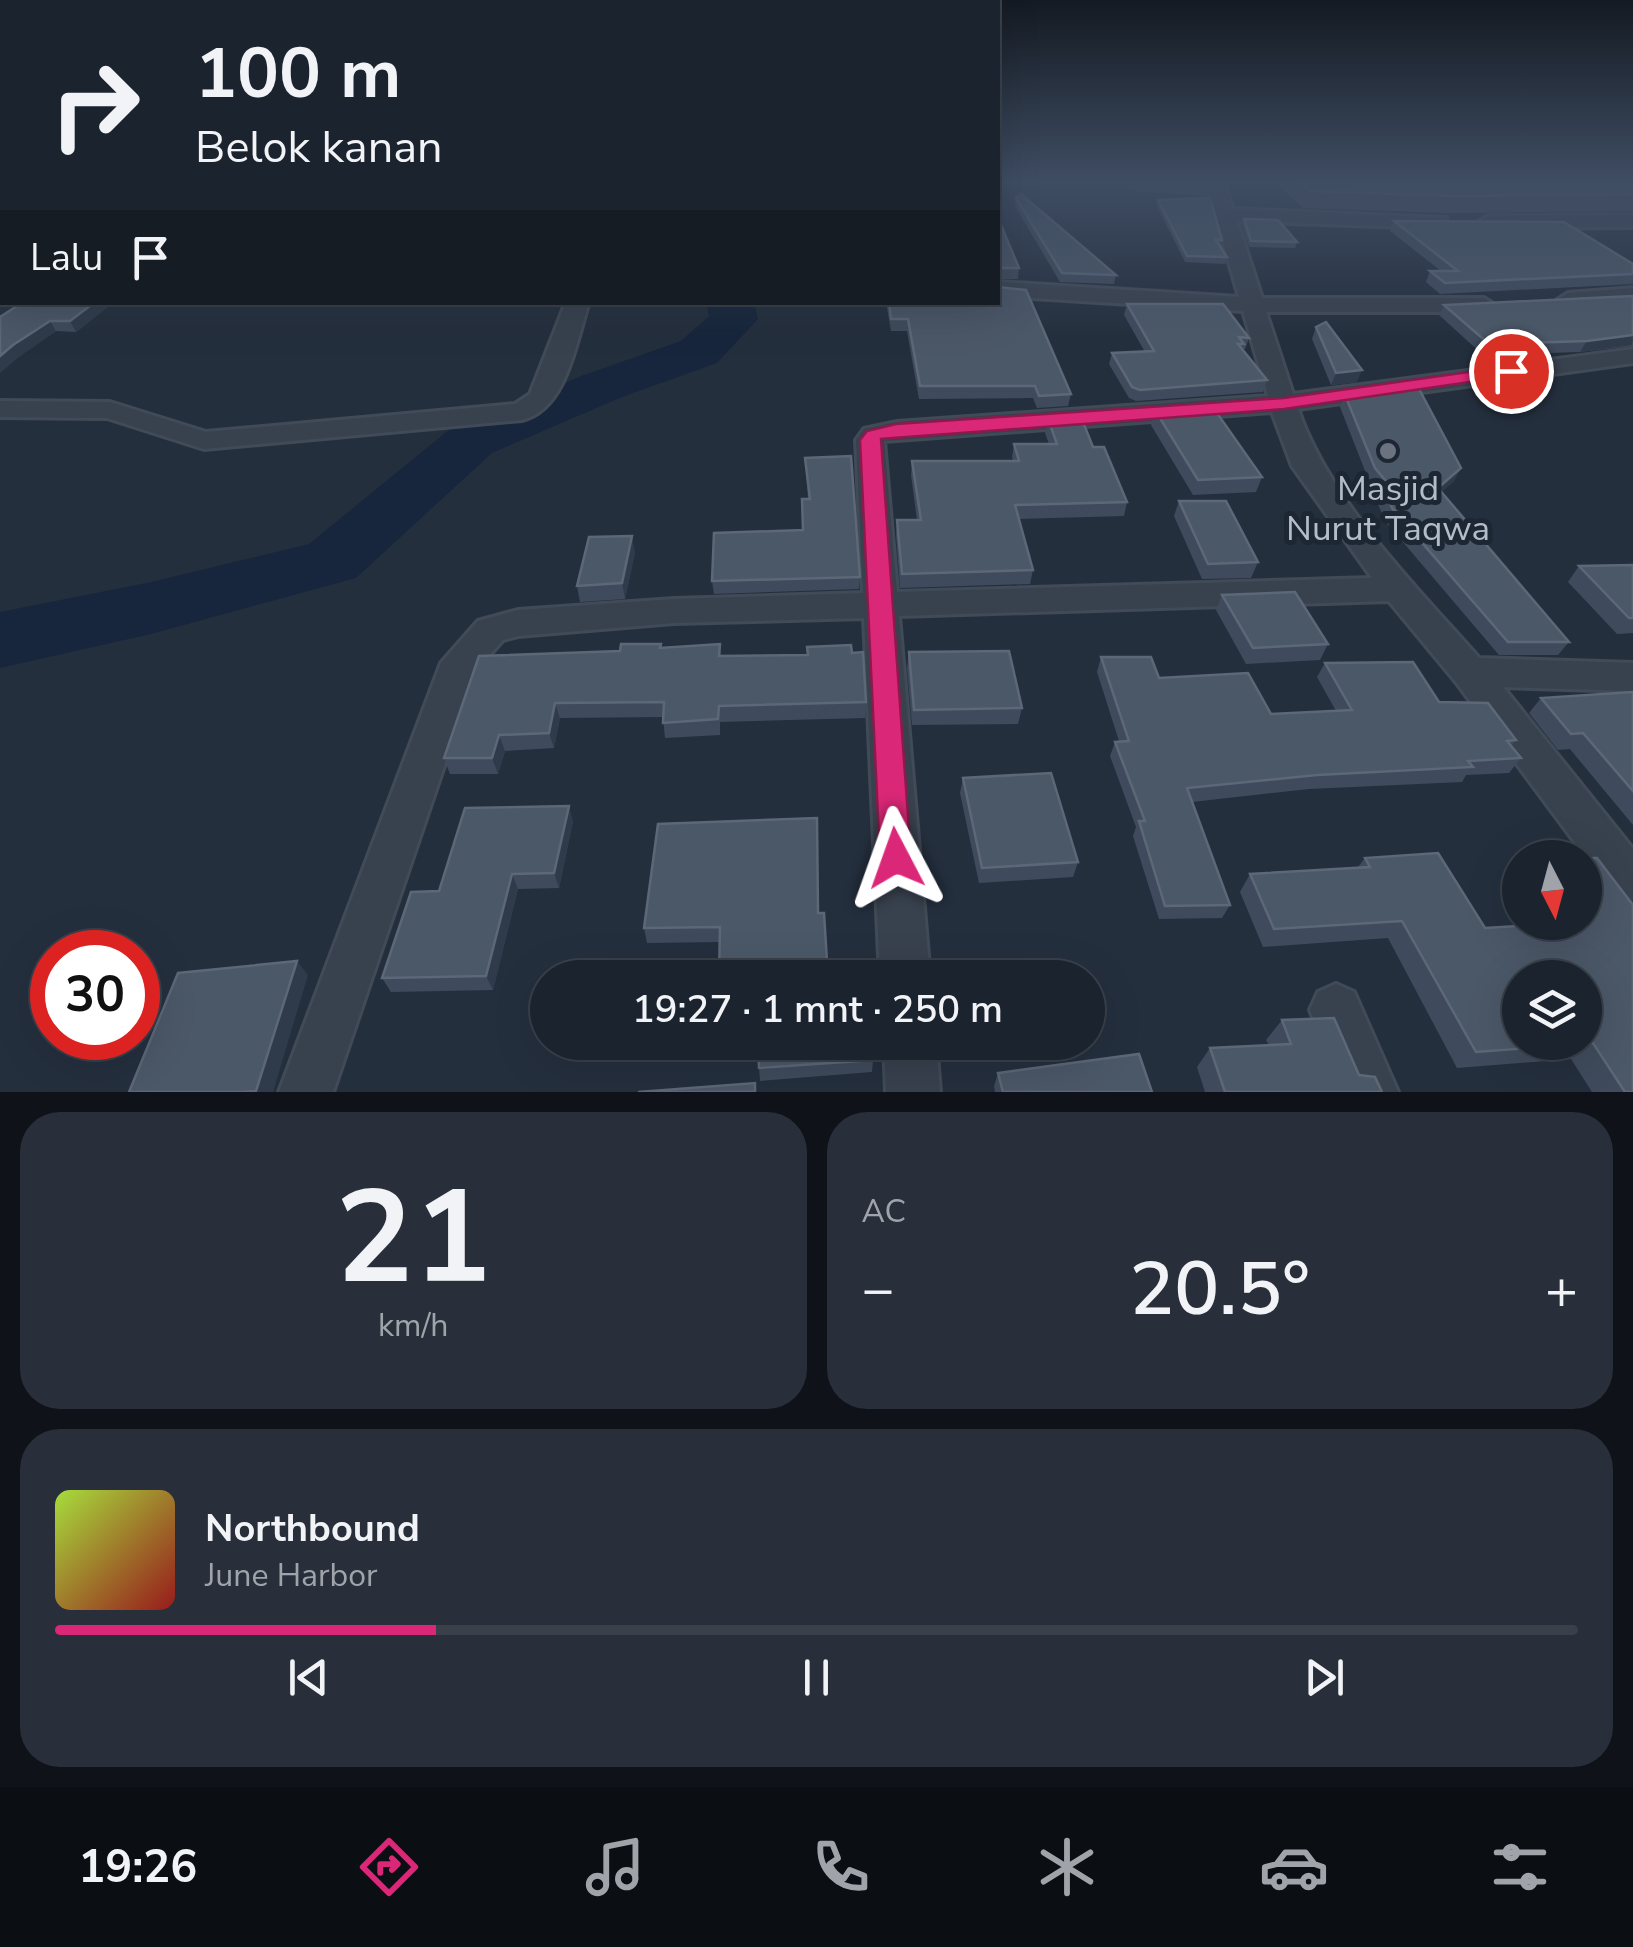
<!DOCTYPE html>
<html lang="id">
<meta charset="utf-8">
<style>
:root{--surface:#1b232e;--page:#282f3a;--text:#f1f3f6;--muted:#a0a4aa;--line:#39404a;--accent:#db2777}
body{margin:0;font-family:"Nunito Sans",sans-serif;background:var(--page);color:var(--text);height:100vh;display:flex;flex-direction:column;font-size:38px;white-space:nowrap}
*{box-sizing:border-box;margin:0}
p{font-size:32px;color:var(--muted)}
.icon{flex:none;width:55px;height:55px;fill:none;stroke:currentColor;stroke-width:2;stroke-linecap:round;stroke-linejoin:round}
.map{position:relative;height:1092px;overflow:hidden}
.side{display:flex;flex-direction:column;gap:20px;padding:20px;background:#0f1319;flex:1}
.side>*{flex:none}
.hud{position:absolute;left:0px;top:0px;width:1000px;height:305px;box-shadow:0 10px 40px #0002,0 0 0 2px var(--line);background:#1b232e;color:var(--text);overflow:hidden}
.needle{width:65px;rotate:174deg}
.tools{position:absolute;left:1502px;top:840px;display:grid;gap:20px}
.tools a{display:grid;place-items:center;width:100px;height:100px;border-radius:50%;background:var(--surface);box-shadow:0 10px 40px #0002,0 0 0 2px var(--line);font-size:50px}
.speed{position:absolute;left:30px;top:930px;display:flex;gap:20px;font-size:50px;font-weight:700;text-align:center}
.speed>*{display:grid;place-content:center;width:130px;height:130px;border-radius:50%;background:var(--surface);box-shadow:0 10px 40px #0002,0 0 0 2px var(--line);line-height:1}
.speed .limit{border:15px solid #d22;background:#fff;color:#111}
.pin{position:absolute;display:grid;place-items:center;width:85px;height:85px;color:#fff;margin:-42px;border:5px solid #fff;border-radius:50%;box-shadow:0 2px 10px #0007}
.me{position:absolute;width:110px;margin:-55px;rotate:356deg;stroke-linejoin:round;filter:drop-shadow(0 0 8px #0008)}
.turn{display:flex;align-items:center;gap:35px;height:210px;padding:0 30px;font-size:45px}
.turn .icon{width:130px;height:130px;stroke-width:2.5}
.turn b{display:block;font-size:70px;line-height:85px}
.then{display:flex;align-items:center;height:95px;padding:0 30px;background:#0003;gap:20px;font-size:38px}
.big{font-size:75px;font-weight:600;line-height:1.1}
.side .tile{flex:1;display:flex;flex-direction:column;justify-content:center;gap:15px;min-width:0;padding:0 35px;border-radius:40px;background:var(--page)}
.side .dial{align-items:center;gap:0}
.dial b{font-size:130px;line-height:1}
.song{display:flex;align-items:center;gap:30px}
.cover{width:120px;height:120px;border-radius:15px;background:linear-gradient(135deg,hsl(80 70% 55%),hsl(0 70% 35%))}
.played{height:10px;border-radius:5px;background:linear-gradient(90deg,var(--accent) 25%,var(--line) 25%)}
.keys{display:flex;justify-content:space-around;direction:ltr}
.heat{display:flex;justify-content:space-between;align-items:center;font-size:55px;direction:ltr}
.side .tiles{flex:1;display:grid;gap:20px;grid-template-columns:1fr 1fr}
.tile:last-child{grid-column:span 2}
.trip{position:absolute;left:530px;top:960px;width:575px;height:100px;border-radius:50px;background:var(--surface);box-shadow:0 10px 40px #0002,0 0 0 2px var(--line);font-weight:600;line-height:100px;text-align:center}
.menu{display:flex;height:160px;justify-content:space-around;align-items:center;background:#0b0e12;color:var(--muted)}
.menu .icon{width:70px;height:70px}
.menu .current{color:var(--accent)}
.menu b{font-size:45px;color:var(--text)}
.map>svg:first-child{display:block}
</style>
<div class="map">
<svg width="1633" height="1092" viewBox="0 0 1633 1092">
<rect width="100%" height="100%" fill="#242f3e"/>
<g fill="none" stroke-linecap="round" stroke-linejoin="round">
<path fill="#17263c" fill-rule="evenodd" d="M 706,302 L 754,302 L 758,319 L 717,363 L 622,397 L 492,453 L 356,578 L 151,634 L 0,668 L 0,612 L 151,582 L 309,544 L 450,429 L 584,375 L 681,341 L 709,316 Z"/>
<g stroke="#414a57" stroke-width="6">
<g id="street">
<path d="M 1126,183 L 1224,183 L 1233,209 L 1446,218 L 1446,226 L 1439,228 L 1237,221 L 1262,298 L 1484,298 L 1495,305 L 1484,312 L 1266,312 L 1293,394 L 1633,349 L 1633,363 L 1298,409 C 1328,499 1416,587 1479,658 L 1633,663 L 1633,691 L 1503,687 L 1633,849 L 1633,905 L 1617,899 L 1456,682 L 1389,601 L 899,616 L 930,978 L 880,978 L 864,618 L 674,623 L 518,636 L 503,640 L 477,669 L 333,1092 L 279,1092 L 441,663 L 478,621 L 518,610 L 674,599 L 863,593 L 856,440 L 864,429 L 897,422 L 1268,396 L 1243,311 L 998,296 L 998,282 L 1239,297 L 1209,193 L 1135,188 ZM 1272,412 L 1292,466 L 1372,578 L 897,592 L 884,441 Z"/>
<path d="M 1633,215 L 1633,227 L 1488,228 L 1478,222 L 1488,216 Z"/>
<path d="M 1633,288 L 1633,302 L 1568,307 L 1557,300 L 1568,293 Z"/>
<path d="M 566,302 L 589,302 C 576,341 567,409 522,420 L 204,449 L 107,418 L 0,417 L 0,401 L 110,402 L 206,432 L 515,404 L 530,394 Z"/>
<path d="M 1336,984 L 1354,992 L 1398,1092 L 1344,1092 L 1310,1010 L 1318,992 Z"/>
<path d="M 884,1042 L 936,1042 L 940,1092 L 886,1092 Z"/>
</g>
</g>
<use href="#street" fill="#38414e" fill-rule="evenodd"/>
</g>
<g fill="#3f4b5c">
<path d="M 1275,183 L 1633,183 L 1633,211 L 1446,213 L 1303,208 Z"/>
<path d="M 1016,198 L 1116,275 L 1114,284 L 1060,282 L 1015,206 Z"/>
<path d="M 1158,200 L 1222,240 L 1220,246 L 1227,257 L 1225,264 L 1185,262 L 1157,206 Z"/>
<path d="M 1244,219 L 1297,242 L 1295,248 L 1249,247 L 1242,225 Z"/>
<path d="M 998,220 L 1019,268 L 1018,279 L 998,279 Z"/>
<path d="M 1394,221 L 1633,274 L 1633,284 L 1440,294 L 1426,282 L 1430,271 L 1441,271 L 1390,231 Z"/>
<path d="M 1633,296 L 1633,346 L 1580,352 L 1483,355 L 1439,315 L 1444,305 Z"/>
<path d="M 23,302 L 114,302 L 76,332 L 56,331 L 20,356 Z"/>
<path d="M 886,302 L 998,302 L 1071,394 L 1068,406 L 1037,408 L 1033,398 L 919,399 L 907,331 L 891,331 Z"/>
<path d="M 1127,304 L 1249,338 L 1245,349 L 1242,349 L 1267,380 L 1263,392 L 1136,401 L 1129,398 L 1109,364 L 1112,353 L 1145,352 L 1124,315 Z"/>
<path d="M 1316,327 L 1357,382 L 1331,385 L 1312,339 Z"/>
<path d="M 1345,395 L 1454,481 L 1441,492 L 1569,642 L 1558,655 L 1499,655 L 1385,521 L 1376,499 L 1379,493 L 1369,481 L 1340,407 Z"/>
<path d="M 1155,410 L 1262,477 L 1256,492 L 1193,495 L 1151,425 Z"/>
<path d="M 1048,419 L 1093,447 L 1127,502 L 1124,516 L 1019,519 L 1033,570 L 1030,584 L 900,588 L 896,534 L 897,520 L 917,520 L 911,475 L 912,461 L 1013,461 L 1012,457 L 1014,444 L 1049,444 L 1045,433 Z"/>
<path d="M 805,458 L 860,577 L 859,589 L 714,594 L 712,581 L 803,530 L 808,499 Z"/>
<path d="M 1179,501 L 1258,562 L 1251,578 L 1202,579 L 1174,516 Z"/>
<path d="M 635,552 L 625,599 L 580,602 L 577,586 Z"/>
<path d="M 1633,565 L 1633,633 L 1617,634 L 1568,582 L 1579,566 Z"/>
<path d="M 1222,595 L 1328,644 L 1320,660 L 1246,664 L 1216,610 Z"/>
<path d="M 661,644 L 662,648 L 720,644 L 721,656 L 807,655 L 852,653 L 866,702 L 865,718 L 720,722 L 720,735 L 665,738 L 663,717 L 560,718 L 554,748 L 505,751 L 498,774 L 450,774 L 444,758 L 620,651 Z"/>
<path d="M 909,652 L 1022,708 L 1018,724 L 912,725 L 907,668 Z"/>
<path d="M 1101,657 L 1271,714 L 1336,711 L 1317,677 L 1325,663 L 1439,702 L 1516,740 L 1511,746 L 1521,758 L 1509,773 L 1466,775 L 1462,782 L 1309,789 L 1192,802 L 1230,905 L 1222,918 L 1159,919 L 1133,836 L 1136,827 L 1110,756 L 1115,742 L 1119,741 L 1097,672 Z"/>
<path d="M 1633,692 L 1633,825 L 1570,749 L 1558,750 L 1529,713 L 1541,698 Z"/>
<path d="M 963,778 L 1078,862 L 1073,877 L 979,883 L 960,793 Z"/>
<path d="M 573,821 L 559,888 L 518,889 L 493,990 L 391,992 L 382,978 L 439,891 Z"/>
<path d="M 1365,858 L 1485,928 L 1535,924 L 1533,922 L 1585,922 L 1633,1092 L 1592,1092 L 1571,1059 L 1457,1068 L 1388,938 L 1263,947 L 1240,892 L 1250,874 L 1358,867 Z"/>
<path d="M 1520,865 L 1520,902 L 1505,881 Z"/>
<path d="M 818,913 L 720,942 L 647,943 L 644,928 Z"/>
<path d="M 1282,1020 L 1359,1075 L 1382,1092 L 1205,1092 L 1197,1067 L 1210,1048 L 1269,1045 L 1266,1040 Z"/>
<path d="M 873,1060 L 872,1072 L 760,1081 L 759,1068 Z"/>
<path d="M 998,1073 L 1152,1092 L 995,1092 L 994,1086 Z"/>
</g>
<g fill="#2f3b4b">
<path d="M 2,289 L 2,302 L 4,302 L 0,307 L 0,291 Z"/>
<path d="M 95,302 L 114,302 L 76,332 L 70,321 Z"/>
<path d="M 50,321 L 56,331 L 20,356 L 0,373 L 0,356 L 13,345 Z"/>
<path d="M 1633,335 L 1632,345 L 1580,352 L 1587,341 Z"/>
<path d="M 1362,370 L 1357,382 L 1331,385 L 1336,373 Z"/>
<path d="M 1461,468 L 1454,481 L 1431,501 L 1438,488 Z"/>
<path d="M 632,536 L 635,552 L 625,599 L 622,583 Z"/>
<path d="M 555,703 L 560,718 L 554,748 L 549,733 Z"/>
<path d="M 499,735 L 505,751 L 498,774 L 492,758 Z"/>
<path d="M 569,806 L 573,821 L 559,888 L 554,873 Z"/>
<path d="M 512,874 L 518,889 L 493,990 L 486,976 Z"/>
<path d="M 297,961 L 308,975 L 273,1092 L 258,1092 L 256,1091 Z"/>
</g>
<g fill="#4b5868" stroke="#5c6777" stroke-width="2.5" fill-rule="evenodd">
<path d="M 0,183 L 2,183 L 2,289 L 0,291 Z"/>
<path d="M 1301,183 L 1633,183 L 1633,194 L 1454,196 L 1309,191 Z"/>
<path d="M 1021,194 L 1116,275 L 1062,273 L 1016,198 Z"/>
<path d="M 1210,198 L 1222,240 L 1216,240 L 1227,257 L 1187,256 L 1158,200 Z"/>
<path d="M 1244,219 L 1278,220 L 1297,242 L 1251,241 Z"/>
<path d="M 998,220 L 999,220 L 1019,268 L 998,268 Z"/>
<path d="M 1394,221 L 1564,222 L 1633,264 L 1633,274 L 1445,283 L 1430,271 L 1458,271 Z"/>
<path d="M 998,287 L 1026,290 L 1071,394 L 1039,396 L 1035,386 L 920,386 L 908,319 L 891,319 L 889,302 L 998,302 Z"/>
<path d="M 1633,296 L 1633,335 L 1587,341 L 1489,344 L 1444,305 Z"/>
<path d="M 23,302 L 95,302 L 70,321 L 50,321 L 13,345 L 0,356 L 0,317 Z"/>
<path d="M 1127,304 L 1223,304 L 1249,338 L 1239,337 L 1244,344 L 1238,344 L 1267,380 L 1140,390 L 1132,387 L 1112,353 L 1154,351 Z"/>
<path d="M 1326,322 L 1362,370 L 1336,373 L 1316,327 Z"/>
<path d="M 1418,387 L 1461,468 L 1438,488 L 1569,642 L 1508,642 L 1392,508 L 1383,486 L 1390,486 L 1375,468 L 1345,395 Z"/>
<path d="M 1212,406 L 1262,477 L 1198,480 L 1155,410 Z"/>
<path d="M 1081,417 L 1093,447 L 1104,447 L 1127,502 L 1015,505 L 1033,570 L 902,574 L 897,520 L 921,520 L 912,461 L 1019,461 L 1014,444 L 1057,444 L 1048,419 Z"/>
<path d="M 851,456 L 860,577 L 712,581 L 714,533 L 803,530 L 802,499 L 810,499 L 805,458 Z"/>
<path d="M 1179,501 L 1226,501 L 1258,562 L 1208,564 Z"/>
<path d="M 632,536 L 622,583 L 577,586 L 589,537 Z"/>
<path d="M 1633,565 L 1633,618 L 1629,618 L 1579,566 Z"/>
<path d="M 1295,592 L 1328,644 L 1253,648 L 1222,595 Z"/>
<path d="M 621,644 L 661,644 L 660,648 L 720,644 L 719,656 L 808,655 L 807,647 L 851,645 L 852,653 L 863,652 L 866,702 L 719,706 L 718,719 L 663,723 L 664,702 L 555,703 L 549,733 L 499,735 L 492,758 L 444,758 L 479,656 L 620,651 Z"/>
<path d="M 1009,651 L 1022,708 L 914,710 L 909,652 Z"/>
<path d="M 1101,657 L 1151,657 L 1159,678 L 1248,673 L 1271,714 L 1352,710 L 1325,663 L 1413,662 L 1439,702 L 1488,703 L 1516,740 L 1507,741 L 1521,758 L 1468,761 L 1473,767 L 1317,775 L 1187,788 L 1230,905 L 1165,906 L 1139,821 L 1145,821 L 1115,742 L 1129,741 Z"/>
<path d="M 1633,692 L 1633,791 L 1583,733 L 1571,734 L 1541,698 Z"/>
<path d="M 1051,773 L 1078,862 L 982,868 L 963,778 Z"/>
<path d="M 569,806 L 554,873 L 512,874 L 486,976 L 382,978 L 411,892 L 439,891 L 465,808 Z"/>
<path d="M 817,818 L 818,913 L 824,913 L 828,978 L 719,978 L 720,927 L 644,928 L 658,824 Z"/>
<path d="M 1438,853 L 1485,928 L 1585,922 L 1585,858 L 1597,858 L 1633,905 L 1633,1092 L 1625,1092 L 1593,1043 L 1476,1052 L 1402,921 L 1274,929 L 1250,874 L 1370,867 L 1365,858 ZM 1520,978 L 1585,978 L 1585,1042 L 1520,1042 Z"/>
<path d="M 297,961 L 256,1091 L 242,1092 L 129,1092 L 178,973 Z"/>
<path d="M 1334,1018 L 1359,1075 L 1375,1077 L 1382,1092 L 1225,1092 L 1210,1048 L 1291,1044 L 1282,1020 Z"/>
<path d="M 758,1042 L 871,1042 L 873,1060 L 759,1068 Z"/>
<path d="M 1139,1054 L 1152,1092 L 1003,1092 L 998,1073 Z"/>
<path d="M 755,1083 L 755,1092 L 638,1092 Z"/>
</g>
<linearGradient id="sky" x2="0" y2="1"><stop stop-color="#141a22"/><stop offset="0.54" stop-color="#3f4d63"/><stop offset="1" stop-color="#3f4d63" stop-opacity="0"/></linearGradient>
<rect width="1633" height="336" fill="url(#sky)"/>
<path fill="#db2777" stroke="#8e194d" stroke-width="2.5" d="M 1511,366 L 1518,367 L 1518,375 L 1284,409 L 881,439 L 911,858 L 907,869 L 896,873 L 884,869 L 880,858 L 860,440 L 867,431 L 896,424 L 1284,398 Z"/>
<circle fill="#6b7280" stroke="#1d2633" stroke-width="4" cx="1388" cy="451" r="10"/>
<g text-anchor="middle" dominant-baseline="central" stroke-width="10" stroke-linejoin="round" paint-order="stroke">
<g font-size="35" fill="#b4bcc9" stroke="#1d2633">
<text x="1388" y="488">Masjid<tspan x="1388" dy="40">Nurut Taqwa</tspan></text>
</g>
</g>
</svg>
<div class="tools">
<a><svg class="needle" viewBox="-14 -14 28 28"><path d="M0-13l5 13h-10z" fill="#e53935"/><path d="M0 13l5-13h-10z" fill="#a0a4aa"/></svg></a>
<a><svg class="icon" aria-label="layers" viewBox="0 0 24 24"><path d="M12 4l9 5-9 5-9-5zM3 14l9 5 9-5"/></svg></a>
</div>
<div class="speed"><div class="limit">30</div></div>
<div class="pin" style="left:1511px;top:371px;background:#d93025"><svg class="icon" aria-label="arrive" viewBox="0 0 24 24"><path d="M6 21V4h12l-3 4 3 4H6"/></svg></div>
<svg class="me" style="left:896px;top:858px" viewBox="-20 -20 40 40"><path d="M0-17L14 15 0 8-14 15z" fill="#db2777" stroke="#fff" stroke-width="4"/></svg>
<div class="trip">19:27 · 1 mnt · 250 m</div>
<div class="hud">
<div class="turn"><svg class="icon" aria-label="right" viewBox="0 0 24 24"><path d="M7 20v-9h11M14 6l5 5-5 5"/></svg><div><b>100 m</b>Belok kanan</div></div>
<div class="then">Lalu<svg class="icon" aria-label="arrive" viewBox="0 0 24 24"><path d="M6 21V4h12l-3 4 3 4H6"/></svg></div>
</div>
</div>
<section class="side">
<div class="tiles">
<div class="tile dial"><b>21</b><p>km/h</p></div>
<div class="tile"><p>AC</p>
<div class="heat"><a>−</a><b class="big">20.5°</b><a>+</a></div>
</div>
<div class="tile">
<div class="song"><i class="cover"></i><div><b>Northbound</b><p>June Harbor</p></div></div>
<div class="played"></div>
<div class="keys"><svg class="icon" aria-label="previous" viewBox="0 0 24 24"><path d="M18 5L8 12l10 7zM5 5v14"/></svg><svg class="icon" aria-label="pause" viewBox="0 0 24 24"><path d="M8 5v14M16 5v14"/></svg><svg class="icon" aria-label="next" viewBox="0 0 24 24"><path d="M6 5l10 7-10 7zM19 5v14"/></svg></div>
</div>
</div>
</section>
<nav class="menu">
<b>19:26</b>
<svg class="icon current" aria-label="directions" viewBox="0 0 24 24"><path d="M12 3l9 9-9 9-9-9zM9 14v-3h6M13 9l2 2-2 2"/></svg>
<svg class="icon" aria-label="music" viewBox="0 0 24 24"><path d="M9 18V5l10-2v13"/><circle cx="6" cy="18" r="3"/><circle cx="16" cy="16" r="3"/></svg>
<svg class="icon" aria-label="phone" viewBox="0 0 24 24"><path d="M5 4h4l2 5-3 2q2 4 5 5l2-3 5 2v4C11 20 4 13 5 4z"/></svg>
<svg class="icon" aria-label="climate" viewBox="0 0 24 24"><path d="M12 3v18M4 7l16 10M4 17L20 7"/></svg>
<svg class="icon" aria-label="car" viewBox="0 0 24 24"><path d="M5 17H2v-5l4-1 3-4h7l3 4 3 1v5h-3M9 17h6M6 11h13"/><circle cx="7" cy="17" r="2"/><circle cx="17" cy="17" r="2"/></svg>
<svg class="icon" aria-label="filters" viewBox="0 0 24 24"><path d="M4 7h16M4 17h16"/><circle cx="9" cy="7" r="2"/><circle cx="15" cy="17" r="2"/></svg>
</nav>
